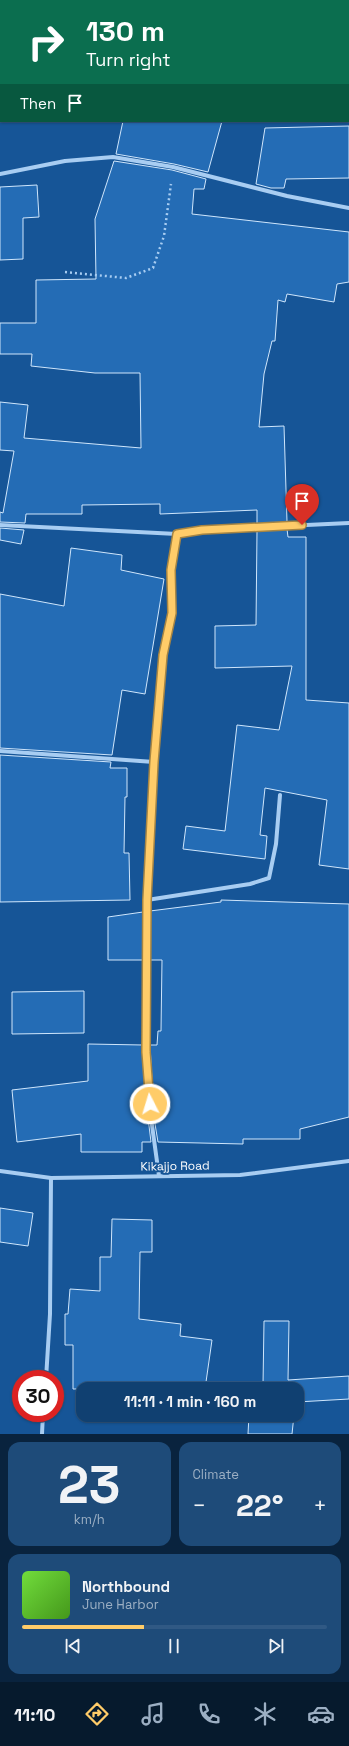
<!DOCTYPE html>
<meta charset="utf-8">
<style>
:root{--surface:#104071;--page:#1e4b79;--text:#f1f3f6;--muted:#9cafc3;--line:#305984;--accent:#ffcc69}
body{margin:0;font-family:"Space Grotesk",sans-serif;background:var(--page);color:var(--text);height:100vh;display:flex;flex-direction:column;font-size:15px;white-space:nowrap}
*{box-sizing:border-box;margin:0}
p{font-size:13px;color:var(--muted)}
.icon{flex:none;width:22px;height:22px;fill:none;stroke:currentColor;stroke-width:2;stroke-linecap:round;stroke-linejoin:round}
.map{position:relative;height:1434px;overflow:hidden}
.drawer{display:flex;flex-direction:column;gap:8px;padding:8px;background:#09233e;flex:1}
.drawer>*{flex:none}
.top-card{position:absolute;left:0px;top:0px;width:349px;height:122px;box-shadow:0 1px 3px #0004,0 0 0 1px var(--line);background:#0b6e4f;color:#fff;overflow:hidden}
.speed{position:absolute;left:12px;top:1370px;display:flex;gap:8px;font-size:20px;font-weight:700;text-align:center}
.speed>*{display:grid;place-content:center;width:52px;height:52px;border-radius:50%;background:var(--surface);box-shadow:0 1px 3px #0004,0 0 0 1px var(--line);line-height:1}
.speed .limit{border:6px solid #d22;background:#fff;color:#111}
.pin{position:absolute;display:grid;place-items:center;width:34px;height:34px;color:#fff;margin:-41px -17px;border-radius:50% 50% 50% 0;rotate:-45deg;box-shadow:0 0 4px #0007}
.pin .icon{rotate:45deg}
.me{position:absolute;width:44px;margin:-22px;rotate:355deg;stroke-linejoin:round;filter:drop-shadow(0 0 3px #0008)}
.turn{display:flex;align-items:center;gap:14px;height:84px;padding:0 20px;font-size:18px}
.turn .icon{width:52px;height:52px;stroke-width:2.5}
.turn b{display:block;font-size:28px;line-height:34px}
.then{display:flex;align-items:center;height:38px;padding:0 20px;background:#0003;gap:8px;font-size:15px}
.big{font-size:30px;font-weight:700;line-height:1.1}
.drawer .card{flex:1;display:flex;flex-direction:column;justify-content:center;gap:6px;min-width:0;padding:0 14px;border-radius:12px;background:var(--page)}
.drawer .dial{align-items:center;gap:0}
.dial b{font-size:52px;line-height:1}
.song{display:flex;align-items:center;gap:12px}
.cover{width:48px;height:48px;border-radius:6px;background:linear-gradient(135deg,hsl(100 70% 55%),hsl(100 70% 35%))}
.played{height:4px;border-radius:2px;background:linear-gradient(90deg,var(--accent) 40%,var(--line) 40%)}
.keys{display:flex;justify-content:space-around;direction:ltr}
.heat{display:flex;justify-content:space-between;align-items:center;font-size:22px;direction:ltr}
.drawer .tiles{flex:1;display:grid;gap:8px;grid-template-columns:1fr 1fr}
.card:last-child{grid-column:span 2}
.trip{position:absolute;left:76px;top:1382px;width:228px;height:40px;border-radius:12px;background:var(--surface);box-shadow:0 1px 3px #0004,0 0 0 1px var(--line);font-weight:700;line-height:40px;text-align:center}
.tab-bar{display:flex;height:64px;justify-content:space-around;align-items:center;background:#061a2d;color:var(--muted)}
.tab-bar .icon{width:28px;height:28px}
.tab-bar .selected{color:var(--accent)}
.tab-bar b{font-size:18px;color:var(--text)}
.map>svg:first-child{display:block}
</style>
<div class="map">
<svg width="349" height="1434" viewBox="0 0 349 1434">
<rect width="100%" height="100%" fill="#165597"/>
<g fill="#246cb5" stroke="#cfe6fc">
<path d="M 123,121 L 222,121 L 208,172 L 174,164 L 116,154 Z"/>
<path d="M 349,126 L 349,178 L 286,179 L 284,188 L 271,188 L 256,184 L 265,128 Z"/>
<path d="M 114,161 L 172,170 L 206,179 L 204,189 L 194,189 L 192,214 L 349,232 L 349,282 L 337,284 L 334,302 L 287,294 L 285,302 L 278,300 L 275,341 L 272,341 L 264,374 L 259,427 L 284,426 L 287,522 L 257,524 L 257,510 L 160,514 L 160,504 L 82,505 L 82,514 L 26,514 L 25,523 L 0,522 L 0,512 L 3,513 L 14,451 L 0,450 L 0,402 L 28,405 L 24,438 L 141,448 L 140,373 L 95,373 L 31,366 L 32,354 L 0,354 L 0,323 L 36,323 L 36,280 L 96,279 L 95,219 Z"/>
<path d="M 37,185 L 39,217 L 23,218 L 23,259 L 0,260 L 0,187 Z"/>
<path d="M 0,528 L 24,530 L 21,544 L 0,540 Z"/>
<path d="M 287,529 L 288,537 L 306,537 L 306,700 L 349,703 L 349,869 L 319,865 L 327,800 L 265,788 L 260,835 L 267,836 L 265,859 L 183,849 L 186,826 L 225,831 L 237,725 L 279,730 L 292,666 L 215,668 L 215,626 L 256,625 L 257,531 Z"/>
<path d="M 71,548 L 122,555 L 121,570 L 164,579 L 145,694 L 122,690 L 112,755 L 0,748 L 0,594 L 64,606 Z"/>
<path d="M 0,755 L 111,762 L 110,768 L 127,768 L 127,797 L 125,797 L 124,853 L 129,853 L 130,900 L 0,902 Z"/>
<path d="M 221,900 L 349,904 L 349,1117 L 300,1129 L 300,1139 L 243,1139 L 243,1144 L 158,1142 L 154,1118 L 150,1045 L 157,1045 L 158,1031 L 161,1031 L 162,960 L 150,960 L 150,911 L 221,902 Z"/>
<path d="M 143,912 L 143,960 L 108,960 L 108,917 Z"/>
<path d="M 84,991 L 84,1033 L 12,1034 L 12,992 Z"/>
<path d="M 88,1044 L 143,1045 L 148,1118 L 151,1142 L 142,1142 L 142,1152 L 81,1152 L 81,1134 L 17,1142 L 12,1090 L 88,1081 Z"/>
<path d="M 0,1208 L 33,1213 L 28,1246 L 0,1242 Z"/>
<path d="M 112,1219 L 152,1220 L 152,1252 L 140,1252 L 139,1319 L 181,1324 L 180,1336 L 212,1340 L 205,1389 L 73,1389 L 73,1345 L 65,1345 L 65,1314 L 68,1314 L 70,1289 L 100,1291 L 100,1257 L 111,1257 Z"/>
<path d="M 264,1321 L 289,1321 L 288,1380 L 349,1376 L 349,1399 L 297,1402 L 297,1389 L 252,1389 L 252,1386 L 263,1385 Z"/>
<path d="M 249,1415 L 294,1415 L 292,1434 L 248,1434 Z"/>
</g>
<g fill="none" stroke-linecap="round" stroke-linejoin="round">
<path stroke="#a8cdf2" stroke-width="2.5" stroke-dasharray="2 3" stroke-linecap="butt" d="M 65,272 L 126,278 L 153,268 L 164,236 L 171,184"/>
<g stroke="#a8cdf2" stroke-width="4">
<path d="M 0,174 L 65,161 L 113,157 L 173,167 L 287,196 L 349,208"/>
<path d="M 0,525 L 177,534"/>
<path d="M 0,751 L 154,762"/>
<path d="M 147,900 L 250,884 L 269,878 L 276,844 L 280,795"/>
<path d="M 0,1171 L 51,1178 L 240,1175 L 349,1161"/>
<path d="M 159,1176 L 151,1118 L 146,1052 L 147,900 L 154,762 L 163,655 L 172,613 L 171,570 L 177,534 L 202,530 L 349,523"/>
<path d="M 46,1379 L 50,1314 L 51,1178"/>
<path d="M 42,1434 L 43,1413"/>
</g>
</g>
<g fill="none" stroke-linecap="round" stroke-linejoin="round">
<g stroke="#a68544" stroke-width="10">
<path id="route" d="M 150,1104 L 146,1052 L 147,900 L 154,762 L 163,655 L 172,613 L 171,570 L 177,534 L 202,530 L 302,525"/>
</g>
<use href="#route" stroke="#ffcc69" stroke-width="7"/>
</g>
<g text-anchor="middle" dominant-baseline="central" stroke-width="4" stroke-linejoin="round" paint-order="stroke">
<g font-size="12" fill="#fff" stroke="#165597">
<text transform="translate(175 1166) rotate(-1)">Kikajjo Road</text>
</g>
</g>
</svg>
<div class="speed"><div class="limit">30</div></div>
<div class="pin" style="left:302px;top:525px;background:#d93025"><svg class="icon" aria-label="arrive" viewBox="0 0 24 24"><path d="M6 21V4h12l-3 4 3 4H6"/></svg></div>
<svg class="me" style="left:150px;top:1104px" viewBox="-20 -20 40 40"><circle r="17" fill="#ffcc69" stroke="#fff" stroke-width="3"/><path d="M0-11L8 9 0 5-8 9z" fill="#fff"/></svg>
<div class="trip">11:11 · 1 min · 160 m</div>
<div class="top-card">
<div class="turn"><svg class="icon" aria-label="right" viewBox="0 0 24 24"><path d="M7 20v-9h11M14 6l5 5-5 5"/></svg><div><b>130 m</b>Turn right</div></div>
<div class="then">Then<svg class="icon" aria-label="arrive" viewBox="0 0 24 24"><path d="M6 21V4h12l-3 4 3 4H6"/></svg></div>
</div>
</div>
<section class="drawer">
<div class="tiles">
<div class="card dial"><b>23</b><p>km/h</p></div>
<div class="card"><p>Climate</p>
<div class="heat"><a>−</a><b class="big">22°</b><a>+</a></div>
</div>
<div class="card">
<div class="song"><i class="cover"></i><div><b>Northbound</b><p>June Harbor</p></div></div>
<div class="played"></div>
<div class="keys"><svg class="icon" aria-label="previous" viewBox="0 0 24 24"><path d="M18 5L8 12l10 7zM5 5v14"/></svg><svg class="icon" aria-label="pause" viewBox="0 0 24 24"><path d="M8 5v14M16 5v14"/></svg><svg class="icon" aria-label="next" viewBox="0 0 24 24"><path d="M6 5l10 7-10 7zM19 5v14"/></svg></div>
</div>
</div>
</section>
<nav class="tab-bar">
<b>11:10</b>
<svg class="icon selected" aria-label="directions" viewBox="0 0 24 24"><path d="M12 3l9 9-9 9-9-9zM9 14v-3h6M13 9l2 2-2 2"/></svg>
<svg class="icon" aria-label="music" viewBox="0 0 24 24"><path d="M9 18V5l10-2v13"/><circle cx="6" cy="18" r="3"/><circle cx="16" cy="16" r="3"/></svg>
<svg class="icon" aria-label="phone" viewBox="0 0 24 24"><path d="M5 4h4l2 5-3 2q2 4 5 5l2-3 5 2v4C11 20 4 13 5 4z"/></svg>
<svg class="icon" aria-label="climate" viewBox="0 0 24 24"><path d="M12 3v18M4 7l16 10M4 17L20 7"/></svg>
<svg class="icon" aria-label="car" viewBox="0 0 24 24"><path d="M5 17H2v-5l4-1 3-4h7l3 4 3 1v5h-3M9 17h6M6 11h13"/><circle cx="7" cy="17" r="2"/><circle cx="17" cy="17" r="2"/></svg>
</nav>
